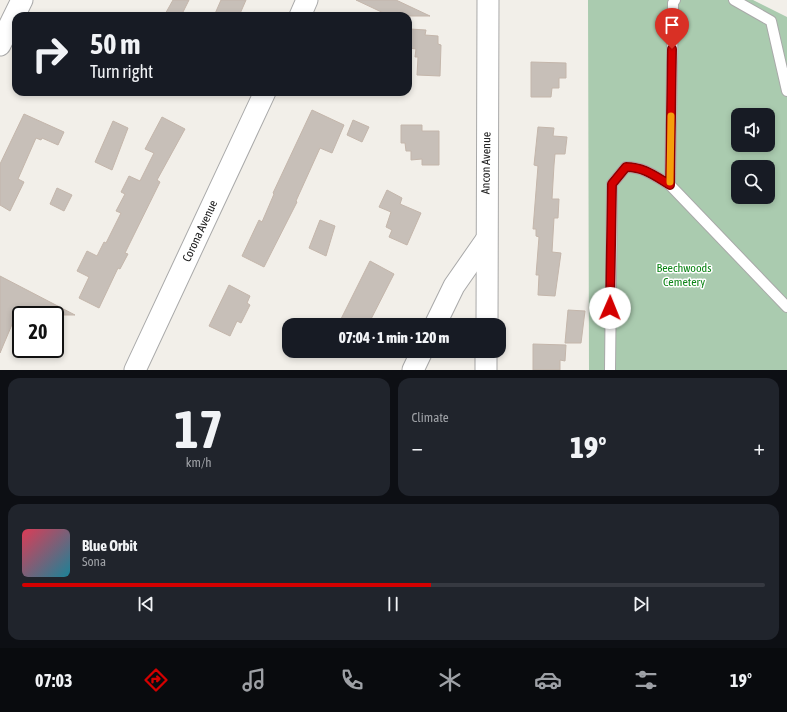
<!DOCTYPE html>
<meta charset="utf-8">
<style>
:root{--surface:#171b24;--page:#20242c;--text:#f1f3f6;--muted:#9ea1a6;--line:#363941;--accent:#d40000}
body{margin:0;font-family:"Asap Condensed",sans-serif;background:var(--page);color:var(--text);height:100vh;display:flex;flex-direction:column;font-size:15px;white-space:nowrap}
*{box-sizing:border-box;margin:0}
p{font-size:13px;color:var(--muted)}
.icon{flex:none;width:22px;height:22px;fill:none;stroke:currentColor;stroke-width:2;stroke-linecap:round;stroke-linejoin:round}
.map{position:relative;height:370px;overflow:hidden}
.drawer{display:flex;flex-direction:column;gap:8px;padding:8px;background:#0d0f14;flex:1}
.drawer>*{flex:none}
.guide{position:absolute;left:12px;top:12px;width:400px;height:84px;border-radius:12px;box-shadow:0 2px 6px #0003;background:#171b24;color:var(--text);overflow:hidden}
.fabs{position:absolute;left:731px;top:108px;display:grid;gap:8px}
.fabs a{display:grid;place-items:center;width:44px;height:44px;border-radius:8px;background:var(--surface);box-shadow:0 2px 6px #0003;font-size:20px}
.speed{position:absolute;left:12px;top:306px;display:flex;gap:8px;font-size:20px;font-weight:700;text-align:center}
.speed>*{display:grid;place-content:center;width:52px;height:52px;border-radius:50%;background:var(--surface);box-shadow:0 2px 6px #0003;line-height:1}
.speed .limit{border:2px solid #111;border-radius:6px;background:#fff;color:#111}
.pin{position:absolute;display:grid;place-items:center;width:34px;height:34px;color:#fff;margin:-41px -17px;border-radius:50% 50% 50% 0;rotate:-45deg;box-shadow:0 0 4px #0007}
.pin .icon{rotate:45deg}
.me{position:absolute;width:44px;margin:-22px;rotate:1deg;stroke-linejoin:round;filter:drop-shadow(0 0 3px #0008)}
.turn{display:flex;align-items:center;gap:14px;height:84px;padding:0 12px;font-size:18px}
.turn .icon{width:52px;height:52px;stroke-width:2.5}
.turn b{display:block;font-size:28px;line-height:34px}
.big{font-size:30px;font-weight:800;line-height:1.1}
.drawer .widget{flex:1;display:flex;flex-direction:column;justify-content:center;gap:6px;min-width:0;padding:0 14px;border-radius:12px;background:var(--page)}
.drawer .dial{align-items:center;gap:0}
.dial b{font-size:52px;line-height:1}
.song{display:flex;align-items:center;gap:12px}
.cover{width:48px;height:48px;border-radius:6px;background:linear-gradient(135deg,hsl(350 70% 55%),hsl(190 70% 35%))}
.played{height:4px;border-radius:2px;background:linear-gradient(90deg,var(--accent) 55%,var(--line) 55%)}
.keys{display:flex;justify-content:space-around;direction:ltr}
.heat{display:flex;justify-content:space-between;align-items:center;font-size:22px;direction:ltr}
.drawer .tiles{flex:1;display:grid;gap:8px;grid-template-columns:1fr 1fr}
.widget:last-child{grid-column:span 2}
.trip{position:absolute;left:282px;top:318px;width:224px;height:40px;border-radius:12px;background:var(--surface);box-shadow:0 2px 6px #0003;font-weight:800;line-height:40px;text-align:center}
.dock{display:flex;height:64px;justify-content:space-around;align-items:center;background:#090b0e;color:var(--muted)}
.dock .icon{width:28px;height:28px}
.dock .active{color:var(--accent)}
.dock b{font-size:18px;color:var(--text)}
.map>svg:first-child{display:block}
</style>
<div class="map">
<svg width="787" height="370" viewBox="0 0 787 370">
<rect width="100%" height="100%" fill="#f2efe9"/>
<path fill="#aacbaf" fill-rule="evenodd" d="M 588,0 L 753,0 L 787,17 L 787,370 L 589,370 ZM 738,115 L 768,115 L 768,145 L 738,145 ZM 738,167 L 768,167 L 768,197 L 738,197 Z"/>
<g fill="#c7bfb8" stroke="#c4b6ab">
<path d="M 173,0 L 189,0 L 181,16 L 164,16 Z"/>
<path d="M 221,0 L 246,0 L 239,16 L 214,16 Z"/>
<path d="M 356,0 L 396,0 L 430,16 L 390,16 Z"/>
<path d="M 410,29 L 426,30 L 425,35 L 438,36 L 438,44 L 441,45 L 440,76 L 417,75 L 418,57 L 415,57 L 416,49 L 409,48 Z"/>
<path d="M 531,62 L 566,63 L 566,78 L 559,78 L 559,88 L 552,88 L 551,97 L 531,97 Z"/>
<path d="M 312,110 L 344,125 L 332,153 L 320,148 L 296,201 L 297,202 L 264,267 L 242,256 L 259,220 L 262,222 L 274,194 L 273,193 Z"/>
<path d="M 24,114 L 64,132 L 58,145 L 42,138 L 41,140 L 36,138 L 18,179 L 24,182 L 10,211 L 0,205 L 0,164 Z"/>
<path d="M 162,117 L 185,129 L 157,180 L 160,182 L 125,253 L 128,254 L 120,269 L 118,268 L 99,308 L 79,298 L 89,277 L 77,271 L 87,251 L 97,256 L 104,242 L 106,243 L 121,213 L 116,211 L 125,194 L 121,192 L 129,176 L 140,181 L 154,153 L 145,149 Z"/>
<path d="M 353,120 L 369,127 L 362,142 L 347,135 Z"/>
<path d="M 113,121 L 128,128 L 112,170 L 95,162 Z"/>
<path d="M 401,125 L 422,125 L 422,131 L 439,131 L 439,165 L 422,165 L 422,159 L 411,160 L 411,151 L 406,151 L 405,143 L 401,143 Z"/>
<path d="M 538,127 L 554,128 L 553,136 L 567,137 L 565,154 L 555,154 L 554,165 L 552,199 L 559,199 L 558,218 L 554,218 L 552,252 L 561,253 L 555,296 L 538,295 L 539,275 L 536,275 L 539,237 L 536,236 L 536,229 L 533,229 L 538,166 L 534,165 Z"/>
<path d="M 57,188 L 72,195 L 64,211 L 50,204 Z"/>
<path d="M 387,190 L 402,198 L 400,204 L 421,213 L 407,245 L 389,237 L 392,230 L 386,227 L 391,212 L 379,207 Z"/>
<path d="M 320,220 L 335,226 L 326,256 L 309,248 Z"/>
<path d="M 370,261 L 394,274 L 368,325 L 338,325 Z"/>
<path d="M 0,276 L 75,315 L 16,315 L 0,353 Z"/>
<path d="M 229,285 L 250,296 L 247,303 L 250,305 L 241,323 L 237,321 L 230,336 L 209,326 Z"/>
<path d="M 568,310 L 585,311 L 581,343 L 565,343 Z"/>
<path d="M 533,344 L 566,345 L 565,361 L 560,360 L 560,370 L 533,370 Z"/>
</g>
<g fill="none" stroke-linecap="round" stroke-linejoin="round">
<g stroke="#a9a9a9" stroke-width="12">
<g id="lane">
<path d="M 675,0 L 673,3 L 670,185 L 787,307"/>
<path d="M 734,0 L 771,21 L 787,91"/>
<path d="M 610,370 L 612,184 L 626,167 C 644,167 655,176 670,185"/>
</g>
</g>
<g stroke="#a9a9a9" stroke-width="23">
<g id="street">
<path d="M 300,16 L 307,0"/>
<path d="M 0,45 L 22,0"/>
<path d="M 435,325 L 454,286 L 486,240"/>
<path d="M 487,325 L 488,0"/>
<path d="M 135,370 L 265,92"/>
<path d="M 413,370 L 422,351"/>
<path d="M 486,370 L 486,351"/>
</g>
</g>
<use href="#lane" stroke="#fff" stroke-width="10"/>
<use href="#street" stroke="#fff" stroke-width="21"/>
</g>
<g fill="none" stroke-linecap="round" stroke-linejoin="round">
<g stroke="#8a0000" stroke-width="10">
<path id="route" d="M 610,308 L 612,184 L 626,167 C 644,167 655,176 670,185 L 672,49"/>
</g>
<use href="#route" stroke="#d40000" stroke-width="7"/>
<path stroke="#f59e0b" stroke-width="7" d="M 670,182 L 671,116"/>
</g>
<g text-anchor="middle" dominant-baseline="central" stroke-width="3" stroke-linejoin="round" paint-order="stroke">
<g font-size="12" fill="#222" stroke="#fff">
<text transform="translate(486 163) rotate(-89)">Ancon Avenue</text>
<text transform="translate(200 231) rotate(-65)">Corona Avenue</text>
</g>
<g font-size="12" fill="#0c8416" stroke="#fff">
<text x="684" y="268">Beechwoods<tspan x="684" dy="14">Cemetery</tspan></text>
</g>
</g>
</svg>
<div class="fabs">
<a><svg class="icon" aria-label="sound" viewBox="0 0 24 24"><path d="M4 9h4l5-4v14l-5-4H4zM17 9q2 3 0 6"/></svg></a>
<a><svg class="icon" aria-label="search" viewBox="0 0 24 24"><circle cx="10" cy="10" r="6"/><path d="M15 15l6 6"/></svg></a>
</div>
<div class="speed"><div class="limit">20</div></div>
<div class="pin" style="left:672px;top:49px;background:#d93025"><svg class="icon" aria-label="arrive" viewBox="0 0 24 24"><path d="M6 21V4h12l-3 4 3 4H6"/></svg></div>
<svg class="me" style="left:610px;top:308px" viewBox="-20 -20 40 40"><circle r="19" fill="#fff"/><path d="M0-13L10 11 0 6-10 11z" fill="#d40000"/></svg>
<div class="trip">07:04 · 1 min · 120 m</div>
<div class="guide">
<div class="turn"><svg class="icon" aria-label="right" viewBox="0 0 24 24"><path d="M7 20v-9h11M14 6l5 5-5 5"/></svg><div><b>50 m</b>Turn right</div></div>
</div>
</div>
<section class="drawer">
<div class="tiles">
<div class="widget dial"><b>17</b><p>km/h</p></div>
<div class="widget"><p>Climate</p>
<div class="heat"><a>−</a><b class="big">19°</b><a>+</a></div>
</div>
<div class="widget">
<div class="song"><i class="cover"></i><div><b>Blue Orbit</b><p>Sona</p></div></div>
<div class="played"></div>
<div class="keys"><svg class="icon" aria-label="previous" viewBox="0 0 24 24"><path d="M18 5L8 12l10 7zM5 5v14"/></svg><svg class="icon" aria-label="pause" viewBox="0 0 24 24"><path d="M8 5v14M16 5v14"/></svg><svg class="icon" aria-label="next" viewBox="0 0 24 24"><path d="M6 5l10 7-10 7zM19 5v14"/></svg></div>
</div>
</div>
</section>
<nav class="dock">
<b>07:03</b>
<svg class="icon active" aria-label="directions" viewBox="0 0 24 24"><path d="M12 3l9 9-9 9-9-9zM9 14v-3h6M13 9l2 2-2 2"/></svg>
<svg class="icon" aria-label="music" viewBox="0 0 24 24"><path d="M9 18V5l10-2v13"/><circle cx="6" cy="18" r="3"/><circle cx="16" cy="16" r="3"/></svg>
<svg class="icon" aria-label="phone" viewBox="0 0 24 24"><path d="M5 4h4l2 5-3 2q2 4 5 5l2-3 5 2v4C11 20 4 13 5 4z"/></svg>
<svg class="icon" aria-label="climate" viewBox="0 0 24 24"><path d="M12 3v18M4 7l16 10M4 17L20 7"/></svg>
<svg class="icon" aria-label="car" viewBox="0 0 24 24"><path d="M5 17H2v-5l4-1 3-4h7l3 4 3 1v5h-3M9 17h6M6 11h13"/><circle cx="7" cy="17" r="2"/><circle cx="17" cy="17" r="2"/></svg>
<svg class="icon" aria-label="filters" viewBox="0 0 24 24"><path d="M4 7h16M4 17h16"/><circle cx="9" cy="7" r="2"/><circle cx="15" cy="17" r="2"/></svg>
<b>19°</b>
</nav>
